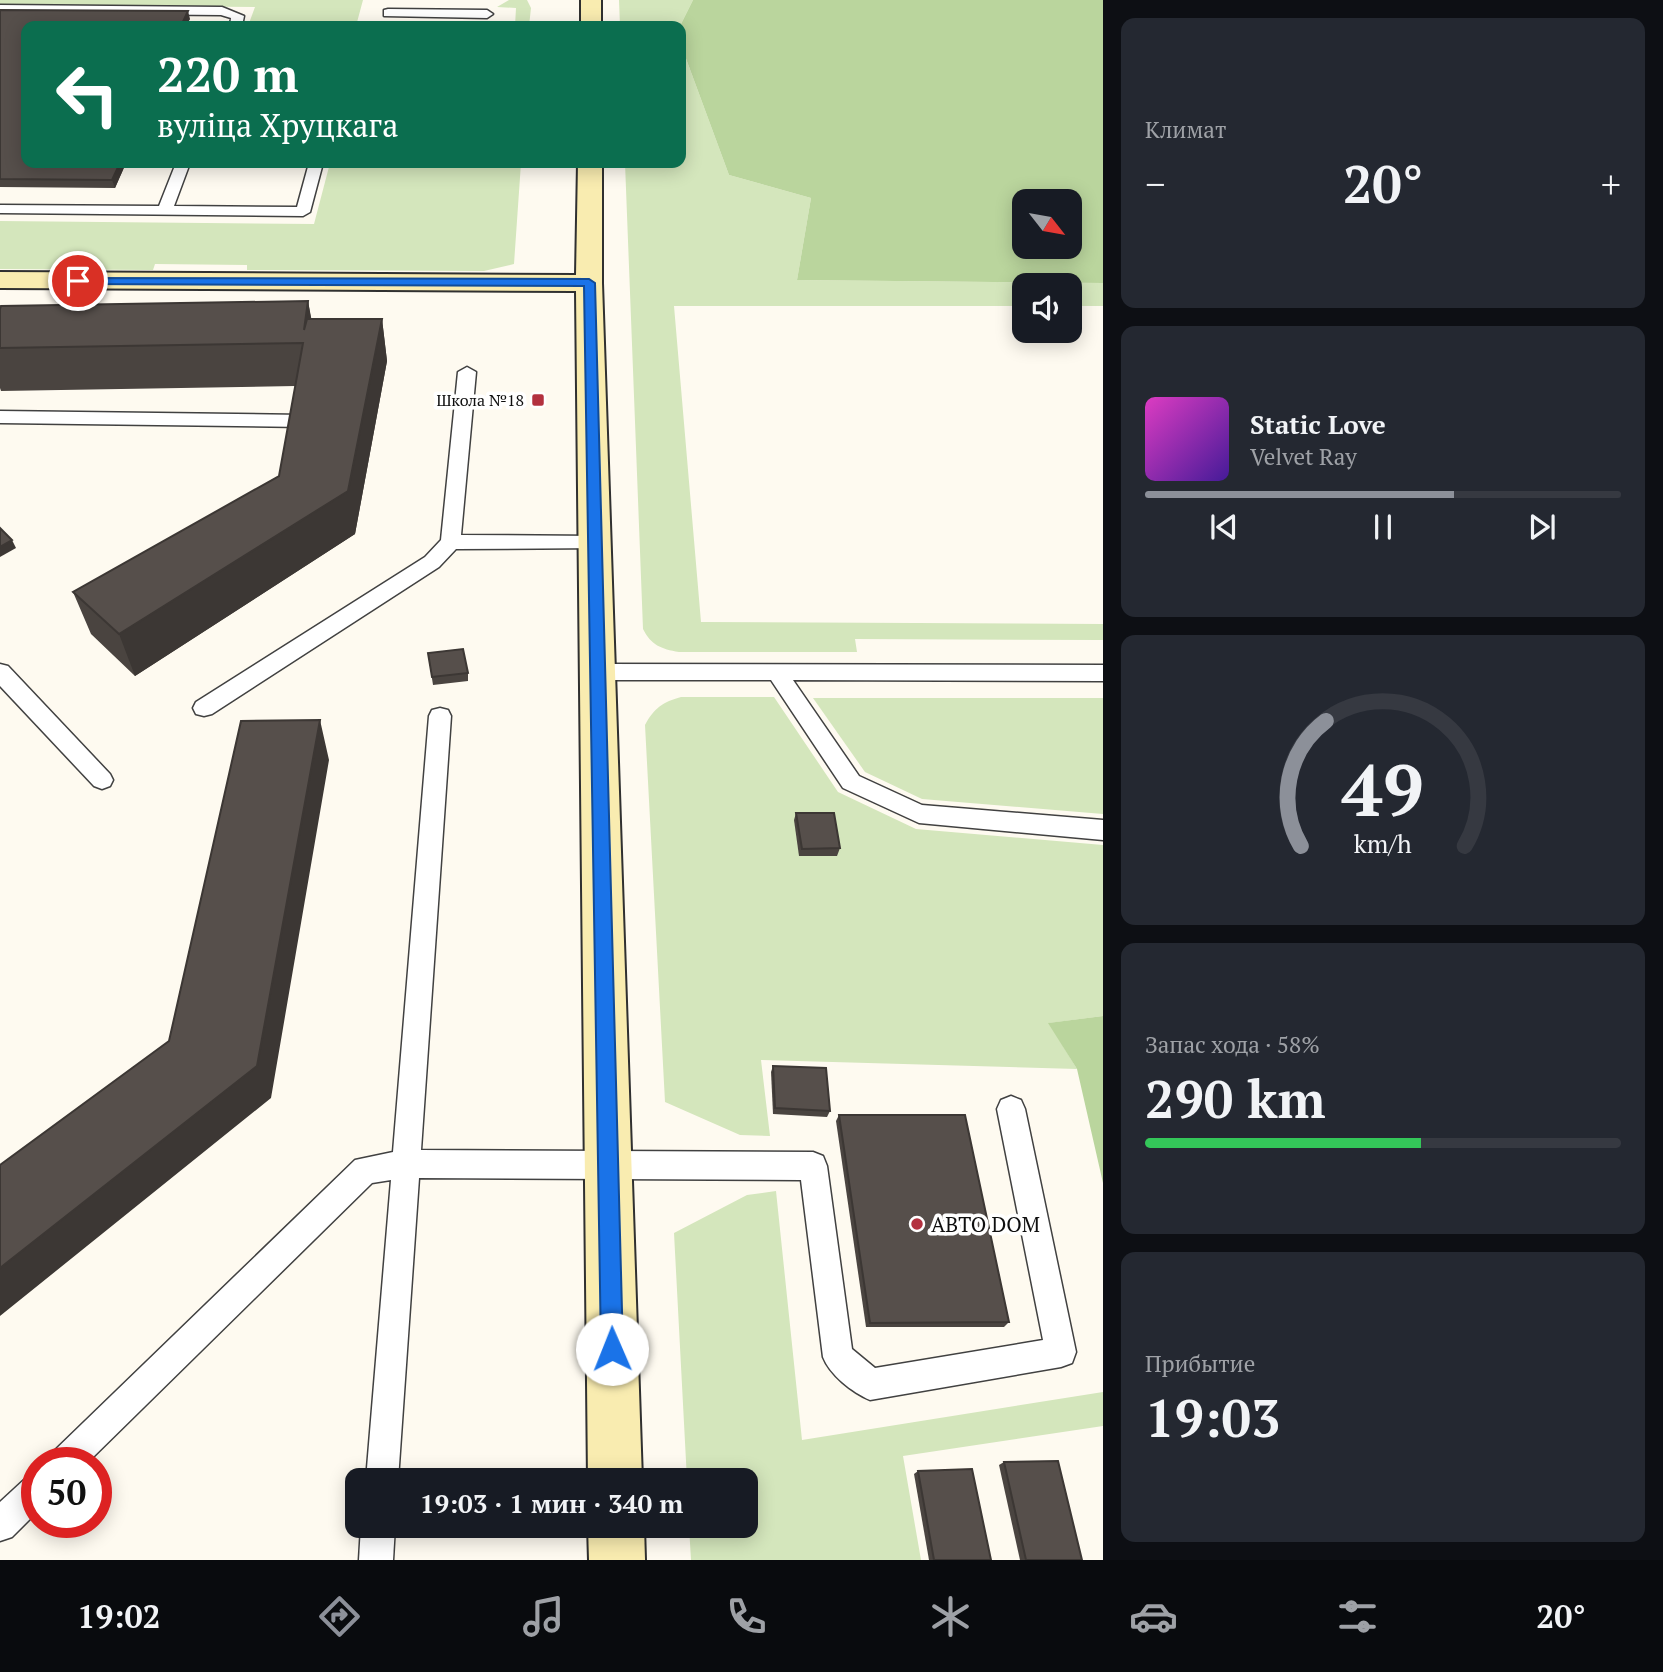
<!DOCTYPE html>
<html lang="ru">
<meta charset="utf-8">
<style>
:root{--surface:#171b24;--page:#242831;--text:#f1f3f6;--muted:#9ea1a6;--line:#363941;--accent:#8c9099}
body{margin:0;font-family:"PT Serif",serif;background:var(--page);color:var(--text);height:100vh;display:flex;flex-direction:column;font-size:26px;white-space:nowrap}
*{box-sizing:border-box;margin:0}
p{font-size:23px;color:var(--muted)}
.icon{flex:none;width:38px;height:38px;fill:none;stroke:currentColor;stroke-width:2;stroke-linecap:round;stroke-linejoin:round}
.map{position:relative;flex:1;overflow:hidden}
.panel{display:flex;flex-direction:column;gap:18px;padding:18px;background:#0d0f14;width:560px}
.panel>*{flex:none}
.top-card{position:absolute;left:21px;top:21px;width:665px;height:147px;border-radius:14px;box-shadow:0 4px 18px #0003;background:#0b6e4f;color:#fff;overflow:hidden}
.needle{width:46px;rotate:121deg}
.tools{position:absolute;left:1012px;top:189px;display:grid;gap:14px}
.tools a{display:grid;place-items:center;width:70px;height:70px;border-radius:14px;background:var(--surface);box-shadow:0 4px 18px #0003;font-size:35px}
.speed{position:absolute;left:21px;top:1447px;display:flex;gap:14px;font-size:35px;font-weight:700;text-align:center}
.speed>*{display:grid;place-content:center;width:91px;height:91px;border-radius:50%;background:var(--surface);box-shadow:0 4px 18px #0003;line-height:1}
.speed .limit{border:10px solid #d22;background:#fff;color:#111}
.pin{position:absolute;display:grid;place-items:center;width:60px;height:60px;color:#fff;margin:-30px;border:4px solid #fff;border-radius:50%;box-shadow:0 2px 7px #0007}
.me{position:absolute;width:77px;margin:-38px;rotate:359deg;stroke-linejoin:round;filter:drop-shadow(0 0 5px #0008)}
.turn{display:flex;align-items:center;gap:24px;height:147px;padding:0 21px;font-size:32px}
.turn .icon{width:91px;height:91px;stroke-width:2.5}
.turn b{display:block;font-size:49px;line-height:60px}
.big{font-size:52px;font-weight:700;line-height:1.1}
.panel .widget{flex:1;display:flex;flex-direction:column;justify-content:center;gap:10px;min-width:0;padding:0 24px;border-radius:14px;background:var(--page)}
.panel .dial{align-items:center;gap:0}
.dial svg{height:182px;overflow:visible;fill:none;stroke:var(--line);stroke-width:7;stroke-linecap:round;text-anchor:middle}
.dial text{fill:var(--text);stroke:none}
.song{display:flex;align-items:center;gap:21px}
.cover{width:84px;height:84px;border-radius:10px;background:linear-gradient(135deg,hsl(310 70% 55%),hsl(260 70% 35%))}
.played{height:7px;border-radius:4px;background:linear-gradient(90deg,var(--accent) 65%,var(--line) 65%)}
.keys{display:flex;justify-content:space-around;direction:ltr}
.heat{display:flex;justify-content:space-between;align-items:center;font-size:38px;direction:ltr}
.charge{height:10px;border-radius:5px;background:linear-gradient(90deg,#34c759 58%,var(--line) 0)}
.trip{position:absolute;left:345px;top:1468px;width:413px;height:70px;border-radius:14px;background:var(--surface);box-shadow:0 4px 18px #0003;font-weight:700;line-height:70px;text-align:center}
.menu{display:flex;height:112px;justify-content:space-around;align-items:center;background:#090b0e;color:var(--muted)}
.menu .icon{width:49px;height:49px}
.menu .active{color:var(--accent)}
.menu b{font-size:32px;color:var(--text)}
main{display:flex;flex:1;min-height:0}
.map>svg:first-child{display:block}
</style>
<main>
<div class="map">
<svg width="1103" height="1560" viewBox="0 0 1103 1560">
<rect width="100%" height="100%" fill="#fefaf0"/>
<g fill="#d4e6bc">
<path d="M 0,0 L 363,0 L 356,26 L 248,26 L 255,7 L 0,5 Z"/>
<path d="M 509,0 L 527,0 L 531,8 L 529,26 L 515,26 L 516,8 L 497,7 Z"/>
<path d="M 619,0 L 693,0 L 680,26 L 620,26 Z"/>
<path d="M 681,45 L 729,175 L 811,198 L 797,280 L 1103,283 L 1103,306 L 1069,306 L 1069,285 L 1024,285 L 1024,306 L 674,306 L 701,622 L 1103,624 L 1103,640 L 855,639 L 857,652 L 679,652 C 661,649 651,645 643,629 L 625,163 L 681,163 Z"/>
<path d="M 330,163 L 521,163 L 514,264 L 484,271 L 247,270 L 247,265 L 155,264 L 153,270 L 0,269 L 0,221 L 314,224 Z"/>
<path d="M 681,697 L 774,697 L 838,792 L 916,829 L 1103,845 L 1103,1016 L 1049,1023 L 1077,1069 L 761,1060 L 770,1136 L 740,1135 L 665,1102 L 645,725 C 654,708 663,702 681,697 Z"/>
<path d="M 813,698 L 1103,698 L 1103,814 L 922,799 L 865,772 Z"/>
<path d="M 776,1191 L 802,1440 L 1103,1392 L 1103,1426 L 903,1456 L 921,1560 L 691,1560 L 689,1526 L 746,1526 L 746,1480 L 687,1480 L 674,1233 L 747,1195 Z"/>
</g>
<g fill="#bad59d" fill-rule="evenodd">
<path d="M 693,0 L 1103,0 L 1103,283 L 797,280 L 811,198 L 729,175 L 681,45 L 680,26 ZM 1024,201 L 1069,201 L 1069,247 L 1024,247 Z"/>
<path d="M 1103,1016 L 1103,1183 L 1077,1069 L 1048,1023 Z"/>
</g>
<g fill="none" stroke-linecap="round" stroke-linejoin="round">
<g stroke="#414141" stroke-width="3">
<g id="lane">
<path d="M 0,5 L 222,7 L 244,16 L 242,26 L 230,26 L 231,18 L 221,15 L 0,13 Z"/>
<path d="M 388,9 L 487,10 L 493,14 L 487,18 L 384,16 L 384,10 Z"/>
<path d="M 176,163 L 190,163 L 174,206 L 297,207 L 309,163 L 323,163 L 310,212 L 303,216 L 0,213 L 0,205 L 159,206 Z"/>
<path d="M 467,367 L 476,372 L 461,535 L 596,536 L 603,538 L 606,543 L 603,548 L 456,549 L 439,567 L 212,714 L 204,716 L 196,714 L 193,708 L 196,702 L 425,557 L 441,540 L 458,372 Z"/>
<path d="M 0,411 L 304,415 L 313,421 L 304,427 L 0,423 Z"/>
<path d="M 0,664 L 8,666 L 110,774 L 113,780 L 110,786 L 102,789 L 94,786 L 0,686 Z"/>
<path d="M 598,664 L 1103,665 L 1103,681 L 793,680 L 859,776 L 922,805 L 1103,820 L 1103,840 L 919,823 L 843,788 L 771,680 L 598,680 L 590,678 L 587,672 L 590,666 Z"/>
<path d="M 440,708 L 448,710 L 451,716 L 421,1150 L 813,1152 L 823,1156 L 827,1166 L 852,1349 L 875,1368 L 1043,1340 L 997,1109 L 1001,1100 L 1011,1096 L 1021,1100 L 1025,1109 L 1076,1352 L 1072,1363 L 1061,1367 L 870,1400 C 852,1392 830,1375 823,1357 L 801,1180 L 419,1178 L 398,1480 L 366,1480 L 391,1180 L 372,1183 L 87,1463 L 48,1463 L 53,1452 L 355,1160 L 393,1152 L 429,716 L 432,710 Z"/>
<path d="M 37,1473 L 37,1512 L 12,1537 L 0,1541 L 0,1502 L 26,1478 Z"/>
<path d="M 361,1526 L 395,1526 L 393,1560 L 359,1560 Z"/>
</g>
</g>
<g stroke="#303030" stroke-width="4">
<g id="secondary">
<rect x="581" y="0" width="20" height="26"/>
<path d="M 578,163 L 602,163 L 602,283 L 642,1480 L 588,1480 L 576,291 L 0,288 L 0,272 L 576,275 Z"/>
<path d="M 588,1526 L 644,1526 L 645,1560 L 589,1560 Z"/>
</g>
</g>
<use href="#lane" fill="#fff" fill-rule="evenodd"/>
<use href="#secondary" fill="#f9ecb0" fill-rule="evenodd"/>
</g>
<g fill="#4a4440">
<path d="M 0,10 L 190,19 L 26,163 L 126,163 L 115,188 L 0,187 Z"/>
<path d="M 308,301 L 311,319 L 382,319 L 387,361 L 355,534 L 135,676 L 91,634 L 73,592 L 279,476 L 295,386 L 1,391 L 0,388 L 0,309 Z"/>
<path d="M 428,653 L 468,673 L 468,681 L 433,685 Z"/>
<path d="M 796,813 L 840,848 L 837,856 L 799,856 L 794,820 Z"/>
<path d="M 773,1066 L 830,1111 L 827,1117 L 773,1114 L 771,1072 Z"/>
<path d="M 839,1115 L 1009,1322 L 1004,1327 L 866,1327 L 836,1121 Z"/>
<path d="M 1004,1462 L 1082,1560 L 1020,1560 L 999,1465 Z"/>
<path d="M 918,1471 L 991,1560 L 929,1560 L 914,1474 Z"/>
</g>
<g fill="#3c3734">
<path d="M 188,11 L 190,19 L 186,26 L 181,26 Z"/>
<path d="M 120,163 L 126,163 L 115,188 L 112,180 Z"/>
<path d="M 308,301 L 316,344 L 304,330 Z"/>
<path d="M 382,319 L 387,361 L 355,534 L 135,676 L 119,634 L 348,491 Z"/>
<path d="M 12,540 L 16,548 L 0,557 L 0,547 Z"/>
<path d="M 320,720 L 329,760 L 271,1098 L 0,1316 L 0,1268 L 257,1066 Z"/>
</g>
<g fill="#564f4b" stroke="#3c3734" stroke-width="2">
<path d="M 0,10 L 188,11 L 181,26 L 26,26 L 26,163 L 120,163 L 112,180 L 0,179 Z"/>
<path d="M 308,301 L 304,330 L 307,319 L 382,319 L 348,491 L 119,634 L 73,592 L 279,476 L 303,343 L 0,348 L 0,309 L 1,306 Z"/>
<path d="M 0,528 L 12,540 L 0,547 Z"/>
<path d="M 463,649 L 468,673 L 432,677 L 428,653 Z"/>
<path d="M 320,720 L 257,1066 L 0,1268 L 0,1165 L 169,1041 L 241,721 Z"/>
<path d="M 796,813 L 834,813 L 840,848 L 802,849 Z"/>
<path d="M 773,1066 L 826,1068 L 830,1111 L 775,1108 Z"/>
<path d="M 839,1115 L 965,1115 L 1009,1322 L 870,1323 Z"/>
<path d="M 1058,1461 L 1082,1560 L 1026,1560 L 1004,1462 Z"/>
<path d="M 972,1469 L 991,1560 L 934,1560 L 918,1471 Z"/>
</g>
<path fill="#1a73e8" stroke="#114b97" stroke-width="2" d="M 74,278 L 589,279 L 595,283 L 623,1349 L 620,1356 L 612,1359 L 604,1356 L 601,1349 L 584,286 L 78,284 L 73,281 Z"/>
<g fill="#b3313f" stroke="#fff" stroke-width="2.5">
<rect x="531" y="393" width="14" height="14" rx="3.5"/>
<circle cx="917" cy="1224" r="7"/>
</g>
<g text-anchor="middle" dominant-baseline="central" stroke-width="7" stroke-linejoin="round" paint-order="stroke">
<g font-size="16" fill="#0e0e0e" stroke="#fff" text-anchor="end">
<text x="524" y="400">Школа №18</text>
</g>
<g font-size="21" fill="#0e0e0e" stroke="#fff" text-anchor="start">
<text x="931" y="1224">АВТО DOM</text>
</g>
</g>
</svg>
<div class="tools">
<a><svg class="needle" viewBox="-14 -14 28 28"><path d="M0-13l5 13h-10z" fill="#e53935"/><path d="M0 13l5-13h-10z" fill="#9ea1a6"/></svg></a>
<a><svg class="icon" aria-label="sound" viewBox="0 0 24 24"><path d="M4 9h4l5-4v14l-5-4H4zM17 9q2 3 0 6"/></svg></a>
</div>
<div class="speed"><div class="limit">50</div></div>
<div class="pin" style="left:78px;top:281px;background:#d93025"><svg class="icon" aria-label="arrive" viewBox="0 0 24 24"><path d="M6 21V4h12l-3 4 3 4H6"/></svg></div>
<svg class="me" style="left:612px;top:1349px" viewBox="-20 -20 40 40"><circle r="19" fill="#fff"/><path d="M0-13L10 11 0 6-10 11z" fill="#1a73e8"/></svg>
<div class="trip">19:03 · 1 мин · 340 m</div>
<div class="top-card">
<div class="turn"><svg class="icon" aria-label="left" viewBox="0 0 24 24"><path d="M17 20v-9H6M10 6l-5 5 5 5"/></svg><div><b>220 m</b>вуліца Хруцкага</div></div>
</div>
</div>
<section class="panel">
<div class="widget"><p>Климат</p>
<div class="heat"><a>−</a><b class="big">20°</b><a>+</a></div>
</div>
<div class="widget">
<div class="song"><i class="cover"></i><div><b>Static Love</b><p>Velvet Ray</p></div></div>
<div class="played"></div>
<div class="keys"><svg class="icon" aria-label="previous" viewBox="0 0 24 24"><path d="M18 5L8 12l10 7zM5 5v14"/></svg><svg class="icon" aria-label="pause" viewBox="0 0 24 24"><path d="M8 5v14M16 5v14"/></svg><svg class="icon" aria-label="next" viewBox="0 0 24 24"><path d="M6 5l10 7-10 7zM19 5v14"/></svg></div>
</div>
<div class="widget dial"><svg viewBox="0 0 100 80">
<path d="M14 69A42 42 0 1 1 86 69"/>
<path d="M14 69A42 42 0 0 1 25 14" stroke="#8c9099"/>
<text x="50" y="56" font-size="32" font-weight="700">49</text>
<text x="50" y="72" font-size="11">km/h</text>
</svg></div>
<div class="widget"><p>Запас хода · 58%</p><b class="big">290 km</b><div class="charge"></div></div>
<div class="widget"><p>Прибытие</p><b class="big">19:03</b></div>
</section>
</main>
<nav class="menu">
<b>19:02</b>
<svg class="icon active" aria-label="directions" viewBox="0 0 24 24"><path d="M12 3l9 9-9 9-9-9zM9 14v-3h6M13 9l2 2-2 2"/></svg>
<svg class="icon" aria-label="music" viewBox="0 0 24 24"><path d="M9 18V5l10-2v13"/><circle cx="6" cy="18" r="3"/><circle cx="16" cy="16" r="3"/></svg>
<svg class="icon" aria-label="phone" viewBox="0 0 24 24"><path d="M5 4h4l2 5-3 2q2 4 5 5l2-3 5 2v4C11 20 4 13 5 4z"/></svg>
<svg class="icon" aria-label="climate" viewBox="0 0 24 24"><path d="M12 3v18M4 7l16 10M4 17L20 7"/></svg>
<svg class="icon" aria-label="car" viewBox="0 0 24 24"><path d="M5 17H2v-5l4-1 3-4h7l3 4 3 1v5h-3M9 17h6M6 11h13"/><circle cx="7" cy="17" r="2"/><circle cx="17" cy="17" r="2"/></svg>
<svg class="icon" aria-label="filters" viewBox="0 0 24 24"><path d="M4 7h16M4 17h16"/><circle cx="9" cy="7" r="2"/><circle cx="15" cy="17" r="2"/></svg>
<b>20°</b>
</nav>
